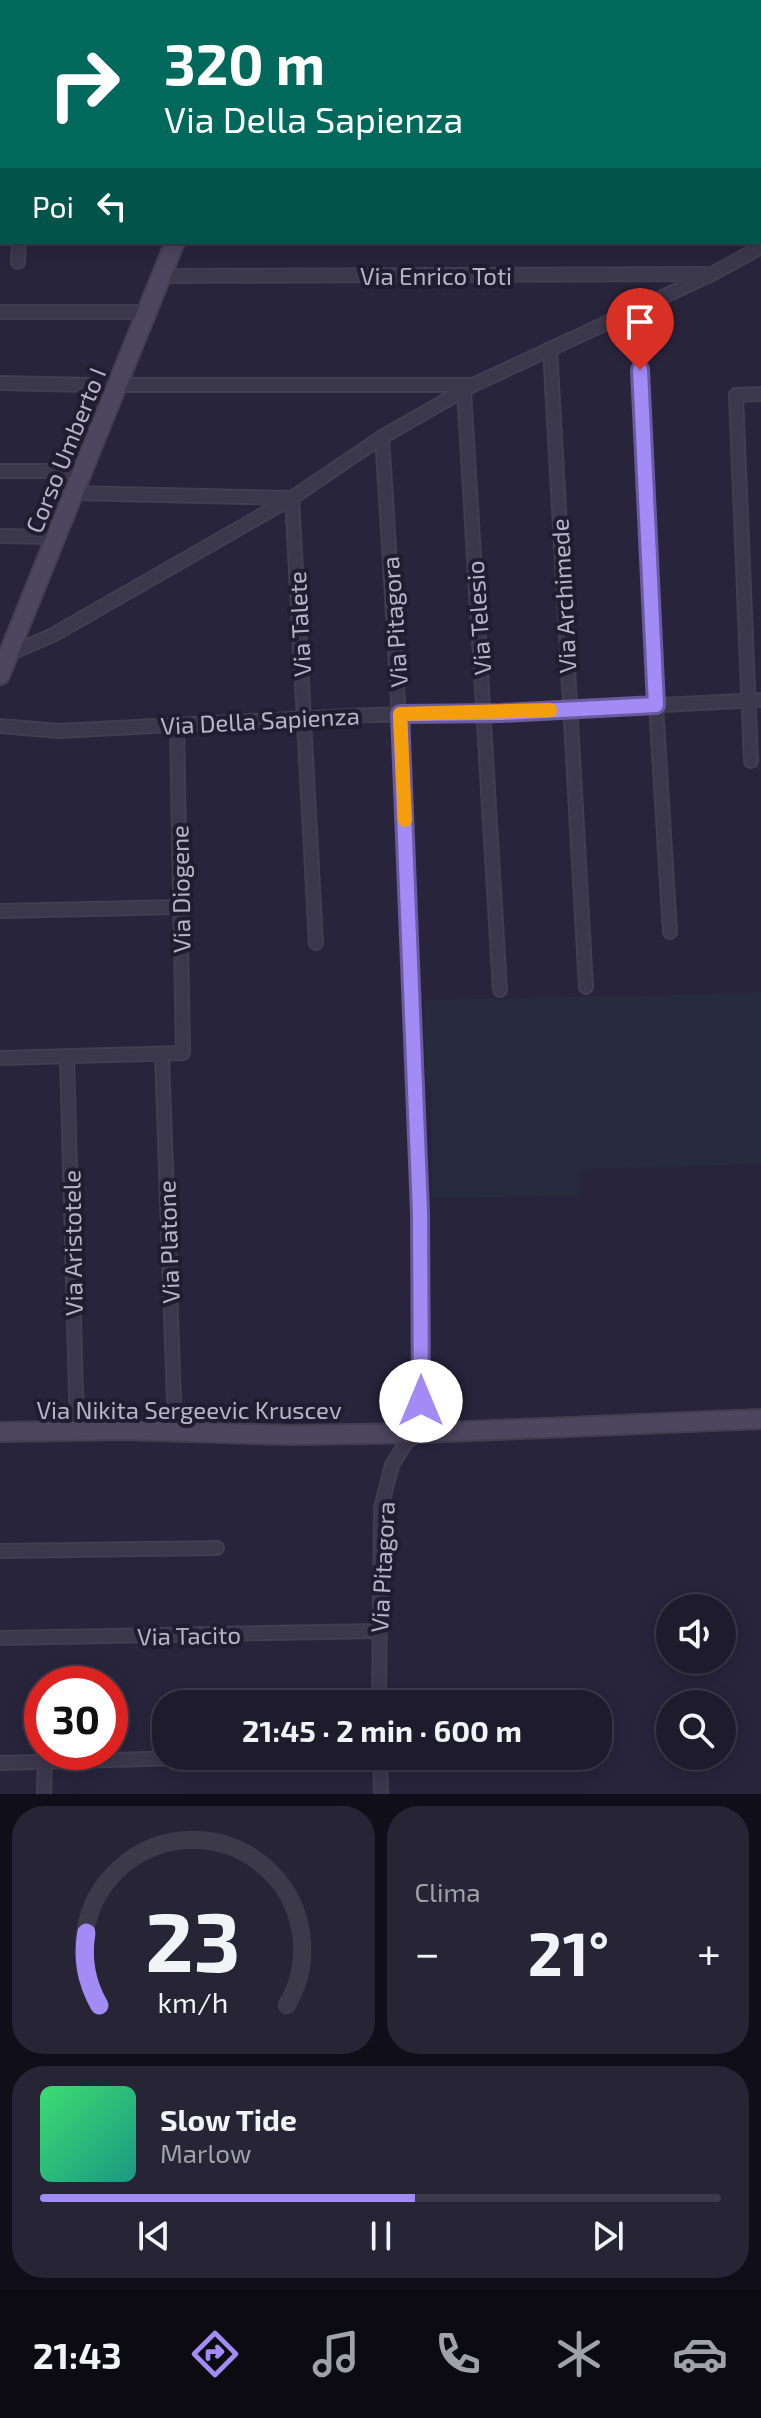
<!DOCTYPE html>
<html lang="it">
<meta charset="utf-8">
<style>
:root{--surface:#1e1b2d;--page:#262435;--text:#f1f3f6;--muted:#a1a1aa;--line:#3c3949;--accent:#a38bf5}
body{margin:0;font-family:"Exo 2",sans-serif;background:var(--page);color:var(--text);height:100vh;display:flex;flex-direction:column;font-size:30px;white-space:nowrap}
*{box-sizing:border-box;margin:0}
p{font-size:26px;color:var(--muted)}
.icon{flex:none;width:44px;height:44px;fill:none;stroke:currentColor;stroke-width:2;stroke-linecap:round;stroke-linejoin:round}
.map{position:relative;height:1794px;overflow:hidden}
.sheet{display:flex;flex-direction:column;gap:12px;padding:12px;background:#100f19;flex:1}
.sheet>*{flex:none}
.banner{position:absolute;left:0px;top:0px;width:762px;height:244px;box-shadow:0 4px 20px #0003,0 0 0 2px var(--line);background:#00695c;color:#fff;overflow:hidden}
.controls{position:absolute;left:656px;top:1594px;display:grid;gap:16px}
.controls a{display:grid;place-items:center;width:80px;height:80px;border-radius:50%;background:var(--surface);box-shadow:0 4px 20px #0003,0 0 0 2px var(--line);font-size:40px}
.speed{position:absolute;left:24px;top:1666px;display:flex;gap:16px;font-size:40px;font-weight:700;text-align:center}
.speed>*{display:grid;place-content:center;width:104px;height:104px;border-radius:50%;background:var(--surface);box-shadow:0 4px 20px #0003,0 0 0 2px var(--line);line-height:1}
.speed .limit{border:12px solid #d22;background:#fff;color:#111}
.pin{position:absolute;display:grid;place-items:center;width:68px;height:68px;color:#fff;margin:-82px -34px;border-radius:50% 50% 50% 0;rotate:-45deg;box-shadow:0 0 8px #0007}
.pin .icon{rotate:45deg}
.me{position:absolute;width:88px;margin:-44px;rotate:0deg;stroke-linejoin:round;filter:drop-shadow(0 0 6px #0008)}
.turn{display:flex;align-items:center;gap:28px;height:168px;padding:0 32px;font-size:36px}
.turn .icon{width:104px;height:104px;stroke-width:2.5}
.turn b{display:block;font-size:56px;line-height:68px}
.then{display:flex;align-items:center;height:76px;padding:0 32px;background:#0003;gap:16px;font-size:30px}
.big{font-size:60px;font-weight:700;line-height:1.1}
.sheet .tile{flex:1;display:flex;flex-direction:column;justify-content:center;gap:12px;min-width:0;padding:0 28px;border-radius:32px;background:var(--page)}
.sheet .dial{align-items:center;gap:0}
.dial svg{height:208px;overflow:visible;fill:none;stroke:var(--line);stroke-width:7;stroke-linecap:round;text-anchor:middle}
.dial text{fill:var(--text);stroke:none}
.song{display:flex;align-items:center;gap:24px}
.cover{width:96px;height:96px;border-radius:12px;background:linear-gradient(135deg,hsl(140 70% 55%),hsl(170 70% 35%))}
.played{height:8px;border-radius:4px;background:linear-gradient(90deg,var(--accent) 55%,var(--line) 55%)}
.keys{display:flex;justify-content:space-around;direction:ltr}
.heat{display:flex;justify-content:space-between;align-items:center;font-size:44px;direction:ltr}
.sheet .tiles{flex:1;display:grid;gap:12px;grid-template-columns:1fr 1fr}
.tile:last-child{grid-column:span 2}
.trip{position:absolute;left:152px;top:1690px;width:460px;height:80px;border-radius:32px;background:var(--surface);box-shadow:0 4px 20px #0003,0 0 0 2px var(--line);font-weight:700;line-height:80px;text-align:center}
.tabs{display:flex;height:128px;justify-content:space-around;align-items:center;background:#0c0b12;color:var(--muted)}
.tabs .icon{width:56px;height:56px}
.tabs .current{color:var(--accent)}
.tabs b{font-size:36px;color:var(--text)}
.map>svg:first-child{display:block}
</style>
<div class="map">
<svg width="761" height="1794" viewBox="0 0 761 1794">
<rect width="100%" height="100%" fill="#28243c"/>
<path fill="#262c3d" d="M 761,993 L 761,1164 L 579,1169 L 579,1196 L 432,1198 L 431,1082 L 426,1081 L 424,1000 Z"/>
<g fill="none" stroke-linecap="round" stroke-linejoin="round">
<g stroke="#423e52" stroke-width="16">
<g id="street">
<path d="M 32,2 L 32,0"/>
<path d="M 760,152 L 761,152"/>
<path d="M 18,262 L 19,242"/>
<path d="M 161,276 L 706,274"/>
<path d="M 638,309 L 656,705 L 670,932"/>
<path d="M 0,312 L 146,312"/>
<path d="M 550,349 L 586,987"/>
<path d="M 0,383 L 90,385"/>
<path d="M 117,385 L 469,385"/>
<path d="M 464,390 L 500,990"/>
<path d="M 0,471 L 82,471"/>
<path d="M 73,493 L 292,498 L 316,943"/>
<path d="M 0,536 L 56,537"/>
<path d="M 9,654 L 53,635 L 292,498 L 382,437 L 473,385 L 712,274 L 761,247"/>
<path d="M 0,726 L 58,731 L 369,715 L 501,713 L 761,700"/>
<path d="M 751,761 L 736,395 L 761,394"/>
<path d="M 0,911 L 180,907"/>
<path d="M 162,1054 L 175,1431"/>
<path d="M 67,1056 L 77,1431"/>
<path d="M 0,1058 L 183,1053 L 177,725"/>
<path d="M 0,1551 L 217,1548"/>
<path d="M 0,1638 L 378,1631"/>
<path d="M 379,1704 L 381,1508 L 392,1465 L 407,1441 L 422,1433 C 419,1100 404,769 382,437"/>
<path d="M 380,1756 L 381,1794"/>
<path d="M 0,1763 L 258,1756"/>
<path d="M 44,1794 L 45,1761"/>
</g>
</g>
<g stroke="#423e52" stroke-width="22">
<g id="secondary">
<path d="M 273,2 L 274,0"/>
<path d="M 0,675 L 175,242"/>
<path d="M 0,1432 L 125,1430 L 290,1435 L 422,1433 L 761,1419"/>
</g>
</g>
<use href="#street" stroke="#3c384c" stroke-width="12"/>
<use href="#secondary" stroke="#4c465f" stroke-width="18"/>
</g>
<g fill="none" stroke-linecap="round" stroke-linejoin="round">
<g stroke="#6a5a9f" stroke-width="20">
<path id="route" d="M 421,1401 L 420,1212 L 400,714 L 501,713 L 656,705 L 640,370"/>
</g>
<use href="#route" stroke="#a38bf5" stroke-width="14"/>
<path stroke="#f59e0b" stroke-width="14" d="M 405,820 L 400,714 L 550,710"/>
</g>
<g text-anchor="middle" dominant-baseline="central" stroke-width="8" stroke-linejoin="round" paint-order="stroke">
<g font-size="24" fill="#b8b4c8" stroke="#211d31">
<text x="436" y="275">Via Enrico Toti</text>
<text transform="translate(65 450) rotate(-68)">Corso Umberto I</text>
<text transform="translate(563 596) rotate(-93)">Via Archimede</text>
<text transform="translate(478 618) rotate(-94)">Via Telesio</text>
<text transform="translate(394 622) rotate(-94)">Via Pitagora</text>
<text transform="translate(299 624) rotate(-93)">Via Talete</text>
<text transform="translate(260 720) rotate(-3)">Via Della Sapienza</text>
<text transform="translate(180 889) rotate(-91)">Via Diogene</text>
<text transform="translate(168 1242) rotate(-92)">Via Platone</text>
<text transform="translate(72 1243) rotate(-91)">Via Aristotele</text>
<text x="189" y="1409">Via Nikita Sergeevic Kruscev</text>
<text transform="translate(382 1567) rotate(-87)">Via Pitagora</text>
<text transform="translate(189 1635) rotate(-1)">Via Tacito</text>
</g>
</g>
</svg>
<div class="controls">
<a><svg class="icon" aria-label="sound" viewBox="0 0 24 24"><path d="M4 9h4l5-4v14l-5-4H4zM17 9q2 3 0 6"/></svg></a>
<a><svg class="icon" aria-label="search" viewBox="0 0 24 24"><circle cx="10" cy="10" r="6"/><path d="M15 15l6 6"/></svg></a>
</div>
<div class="speed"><div class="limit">30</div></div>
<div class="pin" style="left:640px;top:370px;background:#d93025"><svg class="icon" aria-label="arrive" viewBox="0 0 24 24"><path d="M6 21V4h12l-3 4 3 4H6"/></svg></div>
<svg class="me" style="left:421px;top:1401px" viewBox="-20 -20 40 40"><circle r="19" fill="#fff"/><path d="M0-13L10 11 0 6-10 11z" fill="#a38bf5"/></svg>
<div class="trip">21:45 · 2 min · 600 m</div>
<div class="banner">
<div class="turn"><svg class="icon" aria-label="right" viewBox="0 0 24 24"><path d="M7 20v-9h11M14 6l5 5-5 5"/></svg><div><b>320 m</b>Via Della Sapienza</div></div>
<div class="then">Poi<svg class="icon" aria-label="left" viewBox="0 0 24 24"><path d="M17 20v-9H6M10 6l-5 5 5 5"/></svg></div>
</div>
</div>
<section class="sheet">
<div class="tiles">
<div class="tile dial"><svg viewBox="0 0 100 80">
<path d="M14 69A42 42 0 1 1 86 69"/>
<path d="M14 69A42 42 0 0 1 9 41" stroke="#a38bf5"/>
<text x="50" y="56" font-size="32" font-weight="700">23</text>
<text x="50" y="72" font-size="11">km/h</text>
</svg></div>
<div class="tile"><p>Clima</p>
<div class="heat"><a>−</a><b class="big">21°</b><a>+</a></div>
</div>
<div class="tile">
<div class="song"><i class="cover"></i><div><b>Slow Tide</b><p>Marlow</p></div></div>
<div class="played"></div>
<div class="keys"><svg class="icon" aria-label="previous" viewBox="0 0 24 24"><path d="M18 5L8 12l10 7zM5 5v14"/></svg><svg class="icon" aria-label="pause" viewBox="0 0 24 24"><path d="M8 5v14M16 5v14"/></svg><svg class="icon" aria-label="next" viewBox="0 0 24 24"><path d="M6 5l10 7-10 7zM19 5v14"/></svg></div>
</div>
</div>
</section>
<nav class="tabs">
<b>21:43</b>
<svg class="icon current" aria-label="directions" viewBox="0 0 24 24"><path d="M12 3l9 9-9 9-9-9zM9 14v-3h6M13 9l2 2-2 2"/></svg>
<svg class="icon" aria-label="music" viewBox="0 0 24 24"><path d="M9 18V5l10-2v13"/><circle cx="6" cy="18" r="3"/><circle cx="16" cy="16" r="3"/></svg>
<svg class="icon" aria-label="phone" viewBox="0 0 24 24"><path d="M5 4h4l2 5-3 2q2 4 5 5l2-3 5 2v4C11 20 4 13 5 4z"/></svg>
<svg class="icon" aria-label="climate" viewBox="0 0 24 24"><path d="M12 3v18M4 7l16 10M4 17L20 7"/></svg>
<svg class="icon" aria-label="car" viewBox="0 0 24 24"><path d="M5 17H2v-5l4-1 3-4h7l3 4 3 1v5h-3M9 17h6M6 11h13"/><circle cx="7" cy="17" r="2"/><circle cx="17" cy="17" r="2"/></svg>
</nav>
